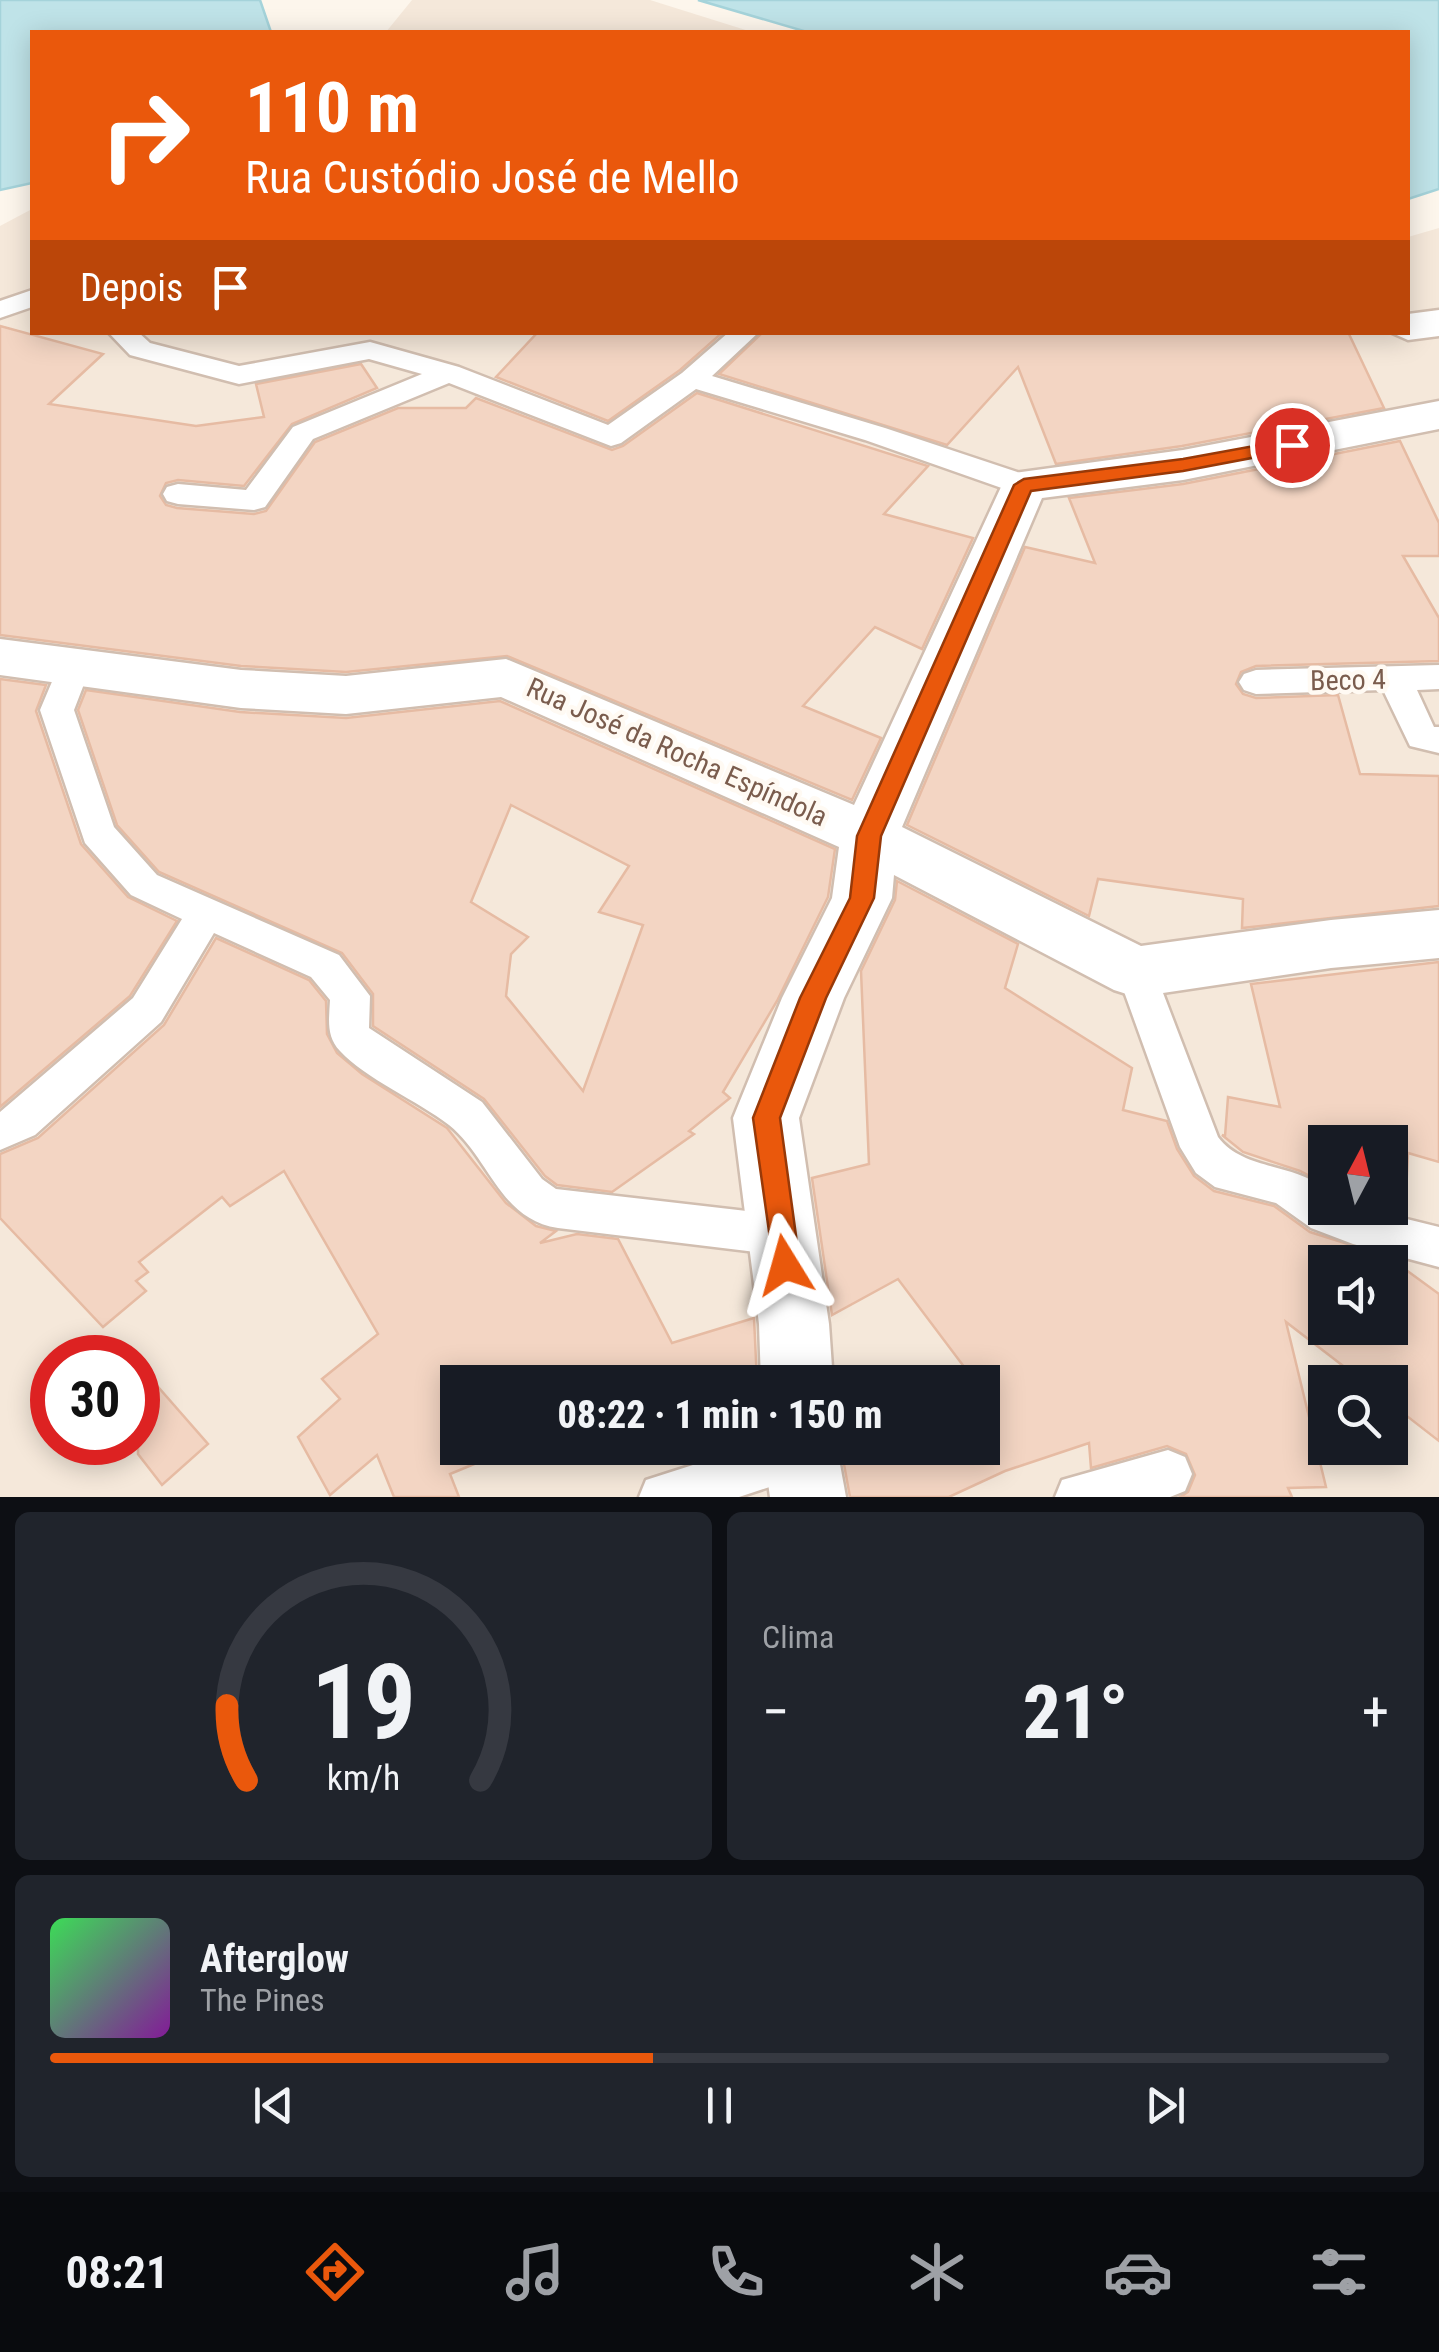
<!DOCTYPE html>
<html lang="pt">
<meta charset="utf-8">
<style>
:root{--surface:#171b24;--page:#20242c;--text:#f1f3f6;--muted:#9ea1a6;--line:#363941;--accent:#ea580c}
body{margin:0;font-family:"Roboto Condensed",sans-serif;background:var(--page);color:var(--text);height:100vh;display:flex;flex-direction:column;font-size:38px;white-space:nowrap}
*{box-sizing:border-box;margin:0}
p{font-size:32px;color:var(--muted)}
.icon{flex:none;width:55px;height:55px;fill:none;stroke:currentColor;stroke-width:2;stroke-linecap:round;stroke-linejoin:round}
.map{position:relative;height:1497px;overflow:hidden}
.side{display:flex;flex-direction:column;gap:15px;padding:15px;background:#0d0f14;flex:1}
.side>*{flex:none}
.guide{position:absolute;left:30px;top:30px;width:1380px;height:305px;border-radius:0px;box-shadow:0 5px 25px #0003;background:#ea580c;color:#fff;overflow:hidden}
.needle{width:65px;rotate:7deg}
.buttons{position:absolute;left:1308px;top:1125px;display:grid;gap:20px}
.buttons a{display:grid;place-items:center;width:100px;height:100px;border-radius:0px;background:var(--surface);box-shadow:0 5px 25px #0003;font-size:50px}
.speed{position:absolute;left:30px;top:1335px;display:flex;gap:20px;font-size:50px;font-weight:700;text-align:center}
.speed>*{display:grid;place-content:center;width:130px;height:130px;border-radius:50%;background:var(--surface);box-shadow:0 5px 25px #0003;line-height:1}
.speed .limit{border:15px solid #d22;background:#fff;color:#111}
.pin{position:absolute;display:grid;place-items:center;width:85px;height:85px;color:#fff;margin:-42px;border:5px solid #fff;border-radius:50%;box-shadow:0 2px 10px #0007}
.me{position:absolute;width:110px;margin:-55px;rotate:352deg;stroke-linejoin:round;filter:drop-shadow(0 0 8px #0008)}
.turn{display:flex;align-items:center;gap:35px;height:210px;padding:0 50px;font-size:45px}
.turn .icon{width:130px;height:130px;stroke-width:2.5}
.turn b{display:block;font-size:70px;line-height:85px}
.then{display:flex;align-items:center;height:95px;padding:0 50px;background:#0003;gap:20px;font-size:38px}
.big{font-size:75px;font-weight:800;line-height:1.1}
.side .card{flex:1;display:flex;flex-direction:column;justify-content:center;gap:15px;min-width:0;padding:0 35px;border-radius:15px;background:var(--page)}
.side .dial{align-items:center;gap:0}
.dial svg{height:260px;overflow:visible;fill:none;stroke:var(--line);stroke-width:7;stroke-linecap:round;text-anchor:middle}
.dial text{fill:var(--text);stroke:none}
.song{display:flex;align-items:center;gap:30px}
.cover{width:120px;height:120px;border-radius:15px;background:linear-gradient(135deg,hsl(130 70% 55%),hsl(290 70% 35%))}
.played{height:10px;border-radius:5px;background:linear-gradient(90deg,var(--accent) 45%,var(--line) 45%)}
.keys{display:flex;justify-content:space-around;direction:ltr}
.heat{display:flex;justify-content:space-between;align-items:center;font-size:55px;direction:ltr}
.side .tiles{flex:1;display:grid;gap:15px;grid-template-columns:1fr 1fr}
.card:last-child{grid-column:span 2}
.trip{position:absolute;left:440px;top:1365px;width:560px;height:100px;border-radius:0px;background:var(--surface);box-shadow:0 5px 25px #0003;font-weight:800;line-height:100px;text-align:center}
.tab-bar{display:flex;height:160px;justify-content:space-around;align-items:center;background:#090b0e;color:var(--muted)}
.tab-bar .icon{width:70px;height:70px}
.tab-bar .on{color:var(--accent)}
.tab-bar b{font-size:45px;color:var(--text)}
.map>svg:first-child{display:block}
</style>
<div class="map">
<svg width="1439" height="1497" viewBox="0 0 1439 1497">
<rect width="100%" height="100%" fill="#fdf6ec"/>
<g fill="#f5e8da" fill-rule="evenodd">
<path d="M 412,0 L 650,0 L 752,32 L 386,32 Z"/>
<path d="M 32,209 L 32,332 L 1408,332 L 1408,237 L 1439,228 L 1439,1497 L 0,1497 L 0,226 ZM 1325,1142 L 1390,1142 L 1390,1208 L 1325,1208 ZM 1325,1262 L 1390,1262 L 1390,1328 L 1325,1328 ZM 52,1358 L 138,1358 L 138,1442 L 52,1442 ZM 458,1382 L 982,1382 L 982,1448 L 458,1448 ZM 1325,1382 L 1390,1382 L 1390,1448 L 1325,1448 Z"/>
</g>
<g fill="#bfe3e8" stroke="#a5d3da" stroke-width="2.5">
<path d="M 0,0 L 260,0 L 271,32 L 32,32 L 32,183 L 0,190 Z"/>
<path d="M 698,0 L 1439,0 L 1439,189 L 1408,199 L 1408,32 L 807,32 Z"/>
</g>
<g fill="#f3d5c3" stroke="#e6bba3" stroke-width="2.5" fill-rule="evenodd">
<path d="M 0,326 L 103,354 L 49,404 L 196,426 L 264,417 L 256,384 L 361,364 L 377,388 L 292,424 L 244,486 L 178,480 L 166,483 L 160,496 L 166,505 L 177,508 L 254,514 L 266,511 L 315,442 L 398,408 L 466,408 L 476,398 L 612,450 L 623,446 L 697,393 L 928,466 L 884,514 L 973,538 L 922,649 L 875,627 L 803,706 L 881,738 L 852,800 L 507,656 L 346,672 L 241,666 L 0,635 Z"/>
<path d="M 538,332 L 723,332 L 680,370 L 608,421 L 496,377 Z"/>
<path d="M 763,332 L 1348,332 L 1384,408 L 1182,446 L 1056,464 L 1018,367 L 947,445 L 719,374 Z"/>
<path d="M 1400,441 L 1439,523 L 1439,556 L 1403,556 L 1439,618 L 1439,661 L 1256,666 L 1241,672 L 1236,684 L 1243,694 L 1256,698 L 1338,695 L 1360,774 L 1439,776 L 1439,906 L 1242,928 L 1243,899 L 1098,879 L 1089,916 L 907,825 L 1025,547 L 1095,563 L 1069,498 L 1183,484 Z"/>
<path d="M 0,679 L 46,685 L 36,711 L 81,844 L 128,897 L 177,921 L 130,996 L 0,1107 Z"/>
<path d="M 86,690 L 240,712 L 346,718 L 500,701 L 835,849 L 828,897 L 777,1001 L 723,1092 L 730,1098 L 689,1131 L 694,1134 L 612,1192 L 557,1185 L 545,1176 L 484,1099 L 373,1026 L 373,994 L 342,953 L 159,872 L 117,825 L 78,710 ZM 511,805 L 629,866 L 599,912 L 643,925 L 583,1091 L 506,996 L 511,954 L 528,937 L 471,902 Z"/>
<path d="M 897,881 L 1018,944 L 1005,988 L 1132,1068 L 1123,1110 L 1167,1121 L 1177,1149 L 1194,1176 L 1214,1191 L 1274,1206 L 1310,1232 L 1402,1261 L 1402,1267 L 1439,1294 L 1439,1441 L 1390,1403 L 1390,1382 L 1364,1382 L 1286,1322 L 1326,1487 L 1288,1488 L 1292,1497 L 1180,1497 L 1188,1492 L 1195,1475 L 1186,1454 L 1167,1446 L 1091,1468 L 1089,1443 L 1005,1471 L 949,1497 L 850,1497 L 841,1448 L 982,1448 L 982,1382 L 957,1382 L 971,1376 L 898,1279 L 832,1315 L 812,1178 L 869,1164 L 861,971 L 895,900 ZM 1325,1262 L 1390,1262 L 1390,1328 L 1325,1328 Z"/>
<path d="M 216,938 L 309,980 L 326,1001 L 327,1034 L 337,1053 L 362,1074 L 447,1128 L 506,1203 L 536,1226 L 556,1231 L 540,1243 L 577,1234 L 618,1239 L 672,1343 L 754,1318 L 757,1382 L 458,1382 L 458,1448 L 508,1450 L 450,1474 L 459,1497 L 394,1497 L 377,1455 L 330,1495 L 298,1437 L 340,1399 L 322,1379 L 378,1334 L 284,1171 L 230,1206 L 222,1197 L 139,1262 L 148,1272 L 136,1281 L 146,1291 L 103,1327 L 0,1218 L 0,1154 L 38,1138 L 164,1025 Z"/>
<path d="M 1439,962 L 1439,1162 L 1408,1153 L 1405,1215 L 1376,1208 L 1390,1208 L 1390,1142 L 1325,1142 L 1325,1184 L 1300,1171 L 1243,1152 L 1222,1135 L 1225,1136 L 1228,1097 L 1280,1107 L 1251,984 Z"/>
<path d="M 138,1364 L 208,1444 L 162,1485 L 138,1454 Z"/>
</g>
<g fill="none" stroke-linecap="round" stroke-linejoin="round">
<g stroke="#d1beb0" stroke-width="5">
<g id="service">
<path d="M 32,290 L 32,307 L 0,318 L 0,301 Z"/>
<path d="M 108,332 L 138,332 L 150,343 L 239,366 L 370,342 L 459,367 L 608,425 L 682,373 L 729,332 L 759,332 L 712,376 L 885,428 L 1035,478 L 1039,485 L 1035,492 L 1013,492 L 865,440 L 696,389 L 621,443 L 611,446 L 449,383 L 313,439 L 265,507 L 254,510 L 178,504 L 167,501 L 163,494 L 167,487 L 178,484 L 246,490 L 293,427 L 422,374 L 369,359 L 239,384 L 130,355 Z"/>
<path d="M 74,654 L 86,658 L 91,666 L 74,710 L 114,827 L 157,875 L 339,955 L 370,996 L 369,1028 L 482,1102 L 542,1179 L 556,1189 L 781,1215 L 796,1221 L 803,1235 L 796,1249 L 781,1255 L 558,1228 C 499,1219 490,1158 449,1125 C 418,1101 366,1079 340,1051 C 326,1037 329,1019 330,1000 L 311,977 L 214,933 L 161,1022 L 35,1135 L 0,1150 L 0,1112 L 133,998 L 182,919 L 131,895 L 85,843 L 40,710 L 62,658 Z"/>
<path d="M 1439,665 L 1439,689 L 1417,690 L 1434,727 L 1439,727 L 1439,753 L 1410,746 L 1383,690 L 1256,694 L 1244,690 L 1239,682 L 1244,674 L 1256,670 Z"/>
<path d="M 1136,956 L 1150,961 L 1155,972 L 1218,1137 C 1244,1171 1292,1162 1325,1189 L 1325,1208 L 1362,1208 L 1439,1227 L 1439,1267 L 1353,1244 L 1311,1228 L 1276,1203 L 1215,1187 L 1196,1173 L 1180,1147 L 1117,972 L 1122,961 Z"/>
<path d="M 746,1448 L 822,1448 L 825,1454 L 818,1471 L 739,1497 L 639,1497 L 646,1480 Z"/>
<path d="M 1168,1450 L 1185,1457 L 1192,1474 L 1185,1491 L 1170,1497 L 1055,1497 L 1062,1480 Z"/>
</g>
</g>
<g stroke="#d1beb0" stroke-width="5">
<g id="minor">
<path d="M 1439,310 L 1439,336 L 1408,340 L 1390,332 L 1408,332 L 1408,314 Z"/>
<path d="M 1439,401 L 1439,429 L 1183,480 L 1042,498 L 902,827 L 1141,946 L 1331,920 L 1439,910 L 1439,958 L 1331,968 L 1136,997 L 1114,990 L 894,875 L 892,898 L 844,998 L 799,1118 L 829,1324 L 833,1382 L 761,1382 L 759,1324 L 733,1118 L 782,998 L 832,898 L 839,847 L 501,697 L 346,714 L 241,708 L 0,675 L 0,639 L 241,670 L 346,676 L 506,659 L 854,805 L 1007,474 L 1183,450 Z"/>
<path d="M 763,1448 L 837,1448 L 846,1497 L 770,1497 Z"/>
</g>
</g>
<use href="#service" fill="#fff" fill-rule="evenodd"/>
<use href="#minor" fill="#fff" fill-rule="evenodd"/>
</g>
<path fill="#ea580c" stroke="#983908" stroke-width="2.5" d="M 1292,439 L 1299,441 L 1299,449 L 1183,471 L 1031,491 L 881,836 L 874,898 L 826,998 L 780,1118 L 800,1265 L 795,1274 L 785,1278 L 775,1274 L 753,1118 L 800,998 L 850,898 L 857,836 L 1014,485 L 1024,479 L 1183,459 Z"/>
<g text-anchor="middle" dominant-baseline="central" stroke-width="9" stroke-linejoin="round" paint-order="stroke">
<g font-size="28" fill="#7a5c4d" stroke="#fffaf3">
<text transform="translate(1348 680) rotate(-1)">Beco 4</text>
<text transform="translate(677 752) rotate(24)">Rua José da Rocha Espíndola</text>
</g>
</g>
</svg>
<div class="buttons">
<a><svg class="needle" viewBox="-14 -14 28 28"><path d="M0-13l5 13h-10z" fill="#e53935"/><path d="M0 13l5-13h-10z" fill="#9ea1a6"/></svg></a>
<a><svg class="icon" aria-label="sound" viewBox="0 0 24 24"><path d="M4 9h4l5-4v14l-5-4H4zM17 9q2 3 0 6"/></svg></a>
<a><svg class="icon" aria-label="search" viewBox="0 0 24 24"><circle cx="10" cy="10" r="6"/><path d="M15 15l6 6"/></svg></a>
</div>
<div class="speed"><div class="limit">30</div></div>
<div class="pin" style="left:1292px;top:445px;background:#d93025"><svg class="icon" aria-label="arrive" viewBox="0 0 24 24"><path d="M6 21V4h12l-3 4 3 4H6"/></svg></div>
<svg class="me" style="left:785px;top:1265px" viewBox="-20 -20 40 40"><path d="M0-17L14 15 0 8-14 15z" fill="#ea580c" stroke="#fff" stroke-width="4"/></svg>
<div class="trip">08:22 · 1 min · 150 m</div>
<div class="guide">
<div class="turn"><svg class="icon" aria-label="right" viewBox="0 0 24 24"><path d="M7 20v-9h11M14 6l5 5-5 5"/></svg><div><b>110 m</b>Rua Custódio José de Mello</div></div>
<div class="then">Depois<svg class="icon" aria-label="arrive" viewBox="0 0 24 24"><path d="M6 21V4h12l-3 4 3 4H6"/></svg></div>
</div>
</div>
<section class="side">
<div class="tiles">
<div class="card dial"><svg viewBox="0 0 100 80">
<path d="M14 69A42 42 0 1 1 86 69"/>
<path d="M14 69A42 42 0 0 1 8 46" stroke="#ea580c"/>
<text x="50" y="56" font-size="32" font-weight="700">19</text>
<text x="50" y="72" font-size="11">km/h</text>
</svg></div>
<div class="card"><p>Clima</p>
<div class="heat"><a>−</a><b class="big">21°</b><a>+</a></div>
</div>
<div class="card">
<div class="song"><i class="cover"></i><div><b>Afterglow</b><p>The Pines</p></div></div>
<div class="played"></div>
<div class="keys"><svg class="icon" aria-label="previous" viewBox="0 0 24 24"><path d="M18 5L8 12l10 7zM5 5v14"/></svg><svg class="icon" aria-label="pause" viewBox="0 0 24 24"><path d="M8 5v14M16 5v14"/></svg><svg class="icon" aria-label="next" viewBox="0 0 24 24"><path d="M6 5l10 7-10 7zM19 5v14"/></svg></div>
</div>
</div>
</section>
<nav class="tab-bar">
<b>08:21</b>
<svg class="icon on" aria-label="directions" viewBox="0 0 24 24"><path d="M12 3l9 9-9 9-9-9zM9 14v-3h6M13 9l2 2-2 2"/></svg>
<svg class="icon" aria-label="music" viewBox="0 0 24 24"><path d="M9 18V5l10-2v13"/><circle cx="6" cy="18" r="3"/><circle cx="16" cy="16" r="3"/></svg>
<svg class="icon" aria-label="phone" viewBox="0 0 24 24"><path d="M5 4h4l2 5-3 2q2 4 5 5l2-3 5 2v4C11 20 4 13 5 4z"/></svg>
<svg class="icon" aria-label="climate" viewBox="0 0 24 24"><path d="M12 3v18M4 7l16 10M4 17L20 7"/></svg>
<svg class="icon" aria-label="car" viewBox="0 0 24 24"><path d="M5 17H2v-5l4-1 3-4h7l3 4 3 1v5h-3M9 17h6M6 11h13"/><circle cx="7" cy="17" r="2"/><circle cx="17" cy="17" r="2"/></svg>
<svg class="icon" aria-label="filters" viewBox="0 0 24 24"><path d="M4 7h16M4 17h16"/><circle cx="9" cy="7" r="2"/><circle cx="15" cy="17" r="2"/></svg>
</nav>
